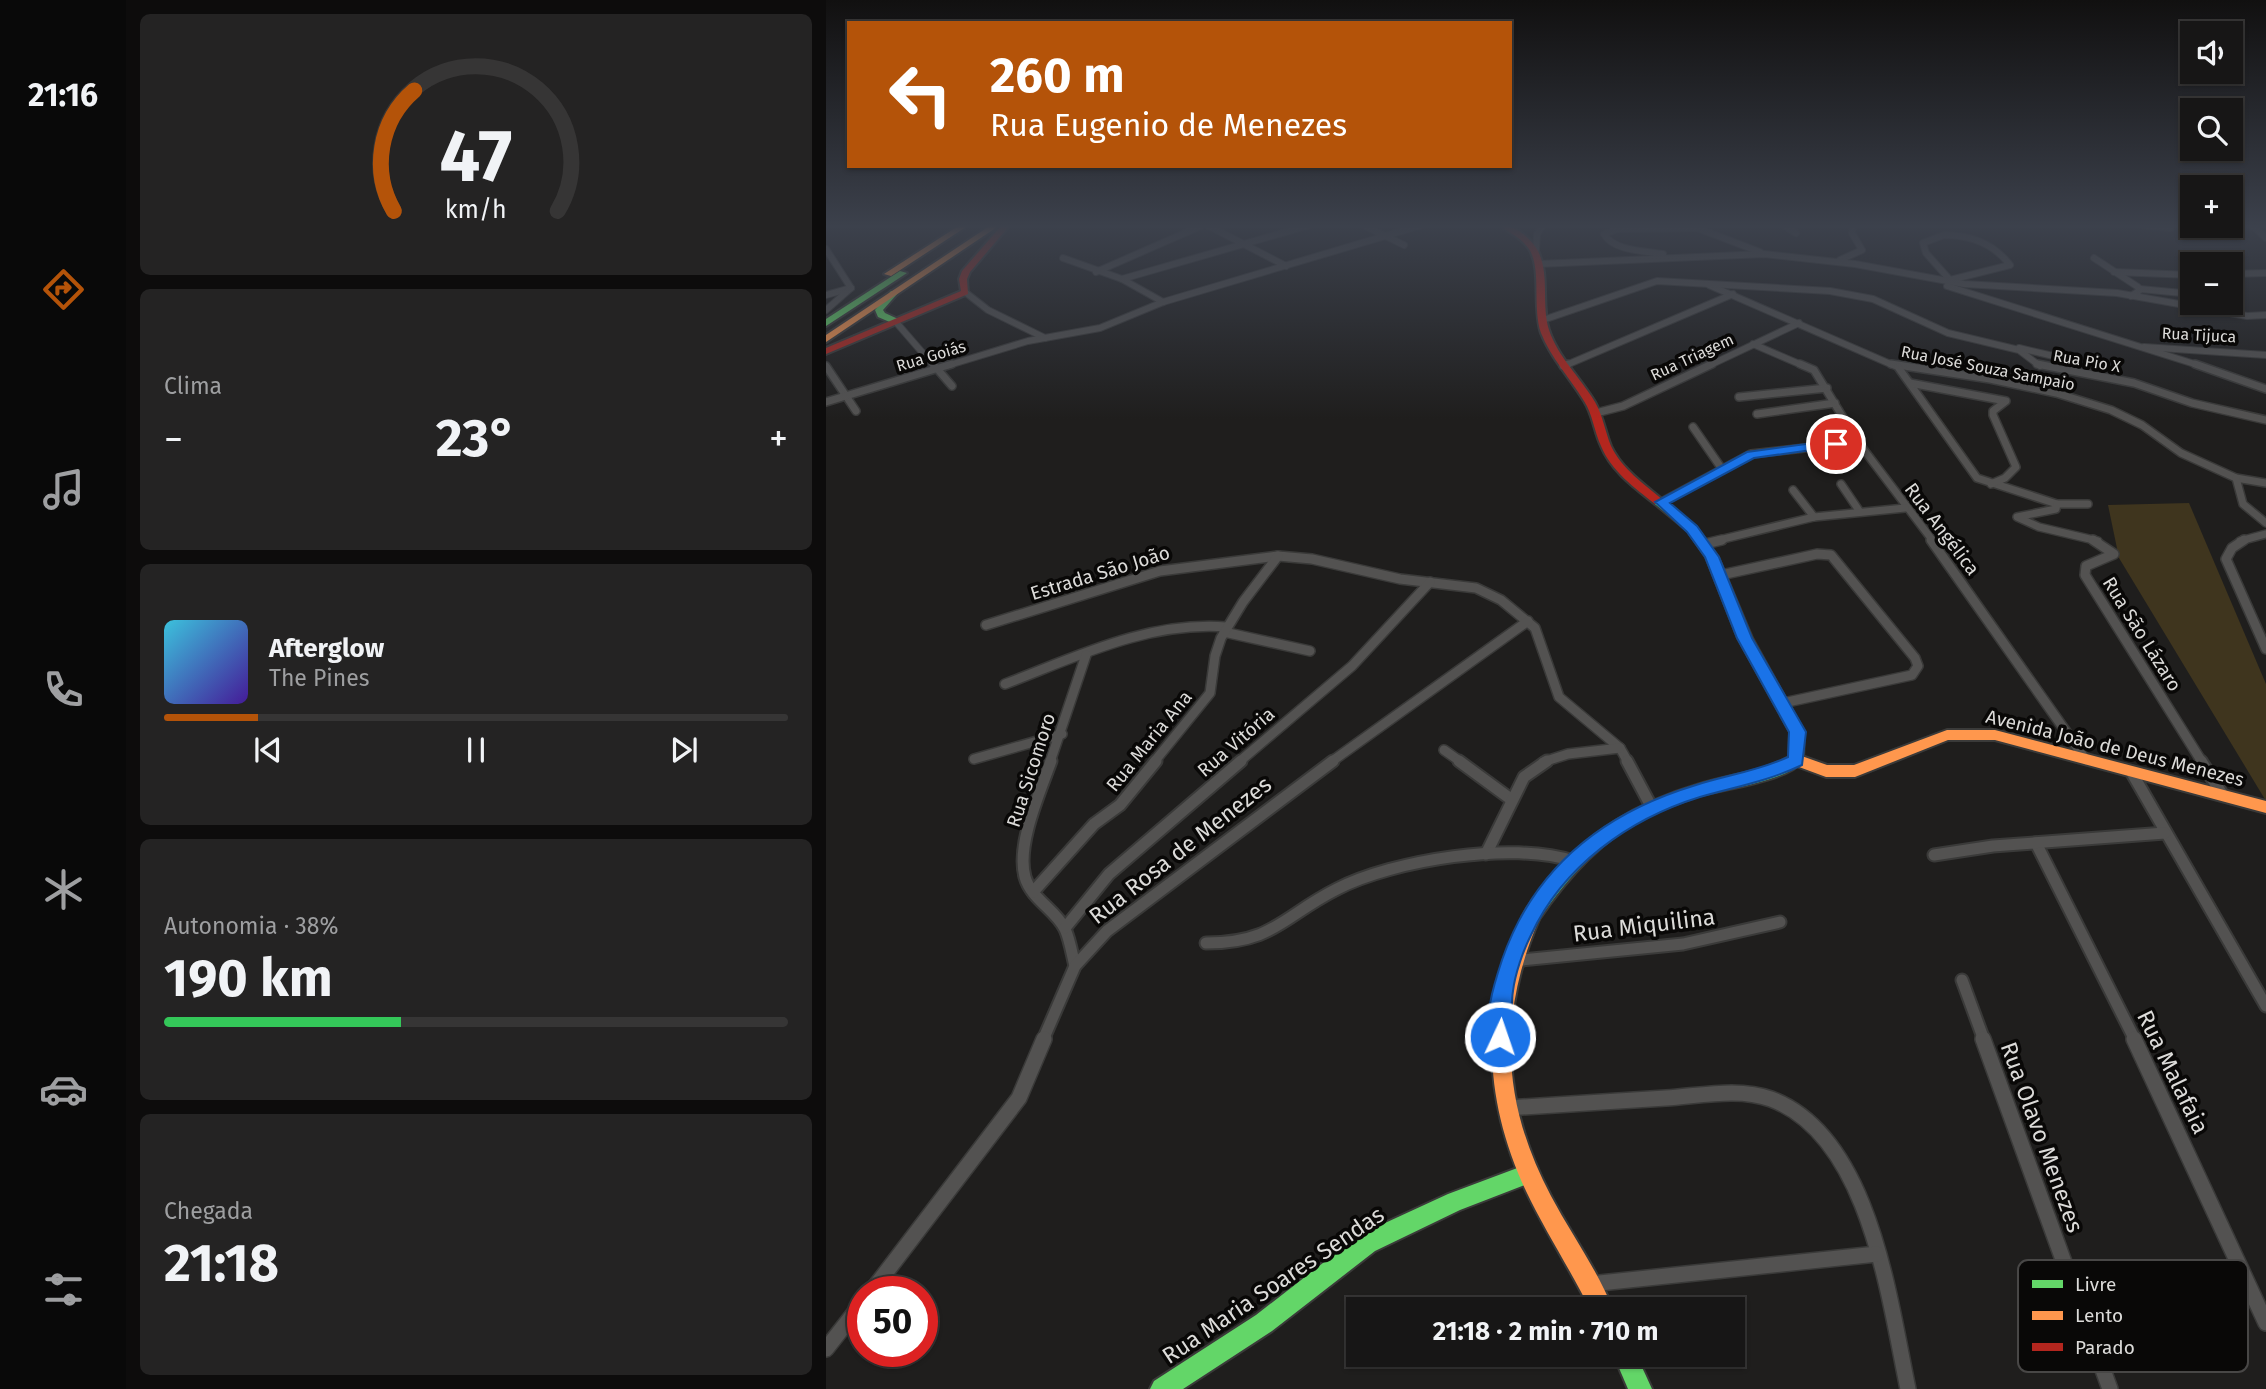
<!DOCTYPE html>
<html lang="pt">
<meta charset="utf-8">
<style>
:root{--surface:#171616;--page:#242323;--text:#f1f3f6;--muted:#9e9fa1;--line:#363535;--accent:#b45309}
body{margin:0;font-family:"Fira Sans",sans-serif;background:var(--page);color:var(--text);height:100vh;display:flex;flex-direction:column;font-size:26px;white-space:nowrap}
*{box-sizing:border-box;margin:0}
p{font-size:23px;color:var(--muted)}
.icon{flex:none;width:38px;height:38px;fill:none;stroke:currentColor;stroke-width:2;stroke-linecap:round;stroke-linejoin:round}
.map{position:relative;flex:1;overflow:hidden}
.side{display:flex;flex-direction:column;gap:14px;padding:14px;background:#0d0c0c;width:700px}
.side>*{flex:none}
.banner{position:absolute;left:21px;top:21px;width:665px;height:147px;border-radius:0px;box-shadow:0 2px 5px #0004,0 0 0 2px var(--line);background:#b45309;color:#fff;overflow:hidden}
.controls{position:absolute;left:1354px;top:21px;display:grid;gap:14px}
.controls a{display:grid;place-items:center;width:63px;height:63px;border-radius:0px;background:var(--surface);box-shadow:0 2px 5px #0004,0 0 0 2px var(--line);font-size:35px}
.speed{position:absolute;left:21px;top:1276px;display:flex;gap:14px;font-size:35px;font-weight:700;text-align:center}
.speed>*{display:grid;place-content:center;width:91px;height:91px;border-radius:50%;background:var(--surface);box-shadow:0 2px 5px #0004,0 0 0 2px var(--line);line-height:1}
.speed .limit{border:10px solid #d22;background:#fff;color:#111}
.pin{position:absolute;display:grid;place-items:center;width:60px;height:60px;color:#fff;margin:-30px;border:4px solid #fff;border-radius:50%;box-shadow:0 2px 7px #0007}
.me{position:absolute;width:77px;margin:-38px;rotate:3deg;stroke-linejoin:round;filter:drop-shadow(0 0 5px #0008)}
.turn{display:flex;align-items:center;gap:24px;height:147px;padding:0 28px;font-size:32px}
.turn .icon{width:91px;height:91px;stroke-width:2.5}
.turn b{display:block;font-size:49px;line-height:60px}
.big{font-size:52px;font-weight:700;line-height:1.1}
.side .card{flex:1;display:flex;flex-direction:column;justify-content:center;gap:10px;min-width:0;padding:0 24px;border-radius:10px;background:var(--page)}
.side .dial{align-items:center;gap:0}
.dial svg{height:182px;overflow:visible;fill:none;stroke:var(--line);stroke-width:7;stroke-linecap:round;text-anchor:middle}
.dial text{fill:var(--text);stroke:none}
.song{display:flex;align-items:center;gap:21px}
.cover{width:84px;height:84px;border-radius:10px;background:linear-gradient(135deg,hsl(190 70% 55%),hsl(260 70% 35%))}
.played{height:7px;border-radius:4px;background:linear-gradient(90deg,var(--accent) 15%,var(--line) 15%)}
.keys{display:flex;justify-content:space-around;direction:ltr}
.heat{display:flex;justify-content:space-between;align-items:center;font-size:38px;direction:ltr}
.charge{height:10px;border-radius:5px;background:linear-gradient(90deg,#34c759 38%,var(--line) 0)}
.trip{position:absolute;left:520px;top:1297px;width:399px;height:70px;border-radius:0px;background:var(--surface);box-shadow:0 2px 5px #0004,0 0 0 2px var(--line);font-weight:700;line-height:70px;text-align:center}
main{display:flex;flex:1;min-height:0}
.tab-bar{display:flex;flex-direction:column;width:126px;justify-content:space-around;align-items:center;background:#090909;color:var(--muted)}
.tab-bar .icon{width:49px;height:49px}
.tab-bar .on{color:var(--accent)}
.tab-bar b{font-size:32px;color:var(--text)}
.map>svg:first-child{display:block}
</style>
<main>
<nav class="tab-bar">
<b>21:16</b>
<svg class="icon on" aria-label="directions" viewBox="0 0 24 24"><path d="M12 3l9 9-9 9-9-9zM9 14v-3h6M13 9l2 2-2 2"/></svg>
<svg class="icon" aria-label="music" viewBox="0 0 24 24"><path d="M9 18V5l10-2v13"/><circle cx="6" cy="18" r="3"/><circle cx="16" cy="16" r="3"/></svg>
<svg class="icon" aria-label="phone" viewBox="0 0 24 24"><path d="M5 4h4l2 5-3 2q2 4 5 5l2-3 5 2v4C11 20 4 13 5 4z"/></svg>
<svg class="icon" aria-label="climate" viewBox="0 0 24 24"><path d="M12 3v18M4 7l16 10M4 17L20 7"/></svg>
<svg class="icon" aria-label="car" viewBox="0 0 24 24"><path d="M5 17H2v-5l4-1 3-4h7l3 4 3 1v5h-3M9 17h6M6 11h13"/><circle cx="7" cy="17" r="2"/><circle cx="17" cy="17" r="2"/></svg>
<svg class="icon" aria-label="filters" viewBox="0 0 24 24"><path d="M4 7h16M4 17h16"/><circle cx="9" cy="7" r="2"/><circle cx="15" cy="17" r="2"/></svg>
</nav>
<section class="side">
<div class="card dial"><svg viewBox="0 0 100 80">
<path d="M14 69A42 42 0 1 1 86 69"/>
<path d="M14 69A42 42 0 0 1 23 16" stroke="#b45309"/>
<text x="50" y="56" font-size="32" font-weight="700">47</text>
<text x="50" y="72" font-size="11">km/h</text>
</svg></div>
<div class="card"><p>Clima</p>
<div class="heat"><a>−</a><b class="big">23°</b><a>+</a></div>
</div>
<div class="card">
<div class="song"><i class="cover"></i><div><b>Afterglow</b><p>The Pines</p></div></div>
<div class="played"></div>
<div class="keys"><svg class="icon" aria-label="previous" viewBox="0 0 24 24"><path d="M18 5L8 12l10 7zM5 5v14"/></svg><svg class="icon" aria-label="pause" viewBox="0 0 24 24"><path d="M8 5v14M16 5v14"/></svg><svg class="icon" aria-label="next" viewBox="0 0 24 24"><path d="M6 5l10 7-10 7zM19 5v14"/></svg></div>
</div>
<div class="card"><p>Autonomia · 38%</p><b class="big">190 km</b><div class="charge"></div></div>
<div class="card"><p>Chegada</p><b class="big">21:18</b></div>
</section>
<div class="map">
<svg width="1440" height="1389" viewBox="0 0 1440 1389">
<rect width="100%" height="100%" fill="#1f1e1d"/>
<path fill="#3f351e" d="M 1363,503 L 1440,684 L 1440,801 L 1293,558 L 1282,505 Z"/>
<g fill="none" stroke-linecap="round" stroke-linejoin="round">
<g stroke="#3a3a39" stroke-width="8">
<g id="street-far4">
<path d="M 381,225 L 460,266"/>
<path d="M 537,225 L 578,245"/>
<path d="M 957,225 L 970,233"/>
<path d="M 1316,225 L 1344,228 L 1343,225"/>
<path d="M 1426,225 L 1440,238"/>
<path d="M 866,226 L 934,252"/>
<path d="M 1118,235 C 1144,235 1168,244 1184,265 L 1124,280 L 1100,253 L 1097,243 Z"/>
<path d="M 0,249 L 25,288"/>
<path d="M 710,250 L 711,234 L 717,225"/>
<path d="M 837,254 C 820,251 787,251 778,234 L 791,229 L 871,228"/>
<path d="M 237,258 L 296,279 L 337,302"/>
<path d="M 1268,258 L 1312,287 L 1313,291 L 1305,296"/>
<path d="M 1014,260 L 1036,250 L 1026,233 L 1027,225"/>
<path d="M 712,264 L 938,254 L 1029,264 L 1138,284 L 1291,293 L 1421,316 L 1440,315"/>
<path d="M 270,272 L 377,225"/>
<path d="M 1288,272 L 1367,275"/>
<path d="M 1405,274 L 1440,273"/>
<path d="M 296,279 L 484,225"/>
<path d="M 883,285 L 1069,366"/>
<path d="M 1121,286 L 1375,366"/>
<path d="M 1314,289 L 1356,293"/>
<path d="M 139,292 L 162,310 L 219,338"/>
<path d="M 0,295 L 25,288"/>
<path d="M 0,310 L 25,288"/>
<path d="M 717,320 L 831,281 L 1004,291 L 1047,299 L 1122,333 L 1193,350 L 1214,366"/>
<path d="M 69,321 L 108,366"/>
<path d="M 927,344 L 978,366"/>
<path d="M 1318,347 L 1440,355"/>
<path d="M 1193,348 L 1236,358"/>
<path d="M 120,366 L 202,341 L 274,328 L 337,302 L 596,225"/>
<path d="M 738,366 L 907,294"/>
<path d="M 882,366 L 973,323"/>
</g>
</g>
<g stroke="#3a3a39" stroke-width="10">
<g id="street-far3">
<path d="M 107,364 L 126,386"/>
<path d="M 974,364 L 988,370 L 1032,442 L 1107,541"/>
<path d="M 1065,364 L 1164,379 L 1230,393 L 1285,410 L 1316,425 L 1355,453 L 1410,478 L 1440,483"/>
<path d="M 1211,364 L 1308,383 L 1366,403 L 1440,420"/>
<path d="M 1369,364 L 1440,389"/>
<path d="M 0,366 L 30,411"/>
<path d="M 737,366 L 742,364"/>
<path d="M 1072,367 L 1151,478 L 1231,504"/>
<path d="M 1084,383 L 1180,401 L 1167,411 L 1167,415 L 1190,467 L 1179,478 L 1165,484"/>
<path d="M 913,397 L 1001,388"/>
<path d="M 0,402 L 126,364"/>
<path d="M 770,413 L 797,406 L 886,364"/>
<path d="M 931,414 L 1009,403"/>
<path d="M 867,427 L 896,469"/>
<path d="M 1410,478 L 1417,504 L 1440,523"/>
<path d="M 1015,484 L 1034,512"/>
<path d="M 967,490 L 988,517"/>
<path d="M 836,502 L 925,454 L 1032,442"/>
<path d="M 1262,504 L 1231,504 L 1230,509 L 1191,517 L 1213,527 L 1272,541"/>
<path d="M 889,541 L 988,517 L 1079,508"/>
<path d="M 1414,541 L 1440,534"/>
</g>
</g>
<g stroke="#3a3a39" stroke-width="12">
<g id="street-far2">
<path d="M 1105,540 L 1260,760"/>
<path d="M 1267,540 L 1288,554 L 1260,566 L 1259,575 L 1376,762"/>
<path d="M 1418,540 L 1406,548 L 1400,559 L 1440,649"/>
<path d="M 879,544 L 896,540"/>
<path d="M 895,575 L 991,554 L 1005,555 L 1089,658 L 1092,666 L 1086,675 L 957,703"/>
<path d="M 160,625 L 334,571 L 452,556 L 486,559 L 574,579 L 650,588 L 675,600 L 709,628 L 733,697 L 794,748 L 802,762"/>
<path d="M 398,632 L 484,651"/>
<path d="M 179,684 C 250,657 322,621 400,627"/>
<path d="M 618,750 L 635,762"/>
<path d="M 148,759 L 236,734"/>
<path d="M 224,762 L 260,655"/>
<path d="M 328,762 L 384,693 L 389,656 L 395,638 L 417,602 L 452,556"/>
<path d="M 413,762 L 526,666 L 604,582"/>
<path d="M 505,762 L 702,621"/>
<path d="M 717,762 L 742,754 L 794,748"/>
</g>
</g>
<g stroke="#3a3a39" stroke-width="15">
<g id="street-far1">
<path d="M 225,761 C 214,792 190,845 199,877 C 205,899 230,910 239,929 C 244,940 246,954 249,966"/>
<path d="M 633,761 L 686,800"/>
<path d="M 801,761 L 826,808"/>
<path d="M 1375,761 L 1396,794"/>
<path d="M 1306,773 L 1440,1006"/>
<path d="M 1210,843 L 1309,1040"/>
<path d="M 660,854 L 698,777 L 721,761"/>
<path d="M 1108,855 L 1167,846 L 1339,833"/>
<path d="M 207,892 L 268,824 L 294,805 L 330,761"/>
<path d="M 239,928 L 283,874 L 415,761"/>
<path d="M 380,943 C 448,943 457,916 511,889 C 567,860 687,841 747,861"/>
<path d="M 686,961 L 857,944 L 954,922"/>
<path d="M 1136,980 L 1158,1040"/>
<path d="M 217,1040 L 249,966 L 281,931 L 507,761"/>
</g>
</g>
<g stroke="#3a3a39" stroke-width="18">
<g id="street">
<path d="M 1157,1039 L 1284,1389"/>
<path d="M 1308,1039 L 1440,1323"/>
<path d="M 681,1108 C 734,1105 787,1101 840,1098 C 873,1096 913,1087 945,1099 C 1044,1136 1063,1299 1082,1389"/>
<path d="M 764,1284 L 1051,1254"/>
<path d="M 45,1292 L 193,1098 L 218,1039"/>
<path d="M 0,1349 L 37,1302"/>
</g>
</g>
<g stroke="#3a3a39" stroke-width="4">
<g id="fast">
<path d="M 74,271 L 81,273 L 0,326 L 0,319 Z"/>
<path d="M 65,291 L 72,293 L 57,310 L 59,313 L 72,319 L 72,323 L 66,323 L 52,317 L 49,310 Z"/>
<path d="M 833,499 L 870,527 L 892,557 L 926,638 L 978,732 L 977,760 C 964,781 897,789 872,796 C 857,801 842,807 827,813 C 777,837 742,877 711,922 L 705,924 L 699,922 L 696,917 C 703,903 714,890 724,878 C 763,831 813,802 871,785 C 902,775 934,773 963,757 L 964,732 L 912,638 L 880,557 L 862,531 L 829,504 L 829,500 Z"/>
<path d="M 702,1164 L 709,1167 L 712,1174 L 709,1181 L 634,1210 L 549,1251 L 446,1331 L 357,1389 L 324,1389 L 328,1381 L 430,1315 L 533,1235 L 622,1194 Z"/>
<path d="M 787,1354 L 810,1354 L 826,1389 L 802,1389 Z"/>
</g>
</g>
<g stroke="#3a3a39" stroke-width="4">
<g id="slow">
<path d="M 134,225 L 143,225 L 65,276 L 58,274 Z"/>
<path d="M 165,225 L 174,225 L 0,342 L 0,335 Z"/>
<path d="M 1121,730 L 1169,730 L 1440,801 L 1440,813 L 1169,740 L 1122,740 L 1029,777 L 1000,777 L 965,764 L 963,760 L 965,756 L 970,754 L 1001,765 L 1028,765 Z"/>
<path d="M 705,910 L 711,912 L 714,917 C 672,1014 675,1102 725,1196 C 745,1234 771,1269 787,1309 L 764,1309 C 744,1269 719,1231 700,1191 C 656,1096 654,1006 699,912 Z"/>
</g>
</g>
<g stroke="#3a3a39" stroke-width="4">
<g id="jam">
<path d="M 176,225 L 184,225 L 144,272 L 141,279 L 142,294 L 0,354 L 0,348 L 135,291 L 133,279 L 136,271 Z"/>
<path d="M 674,225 C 689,225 705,238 712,251 C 724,275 715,304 723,330 C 732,357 754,377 769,402 C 777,416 779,431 785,446 C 796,469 818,484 837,500 L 837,504 L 829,504 C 809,488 785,471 775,446 C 768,431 767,415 758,401 C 744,378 725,358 715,333 C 706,307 716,269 703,249 C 696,238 683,233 674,225 Z"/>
</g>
</g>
<use href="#street-far4" stroke="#535251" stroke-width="6"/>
<use href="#street-far3" stroke="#535251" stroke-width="7"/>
<use href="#street-far2" stroke="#535251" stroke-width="9"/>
<use href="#street-far1" stroke="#535251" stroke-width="11"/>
<use href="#street" stroke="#535251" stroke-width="15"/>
<use href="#fast" fill="#63d668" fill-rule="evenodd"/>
<use href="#slow" fill="#ff974d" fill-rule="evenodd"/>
<use href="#jam" fill="#b3261e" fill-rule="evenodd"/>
</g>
<linearGradient id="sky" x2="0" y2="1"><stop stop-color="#111010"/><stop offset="0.54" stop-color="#3c414c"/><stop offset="1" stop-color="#3c414c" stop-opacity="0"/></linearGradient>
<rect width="1440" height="419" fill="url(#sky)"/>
<path fill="#1a73e8" stroke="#114b97" stroke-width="2" d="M 1010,440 L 1016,444 L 1014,446 L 928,458 L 844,503 L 871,526 L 893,557 L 926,638 L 980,732 L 976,765 C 943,781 909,787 874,797 C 803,819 737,866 705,935 C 697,951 689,974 687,991 C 684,1008 689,1028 682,1044 L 674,1047 L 667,1044 C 656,1020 668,984 676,960 C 708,867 777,813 870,785 C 901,775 932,771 962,757 L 963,732 L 911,638 L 879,557 L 861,532 L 829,502 L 921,452 Z"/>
<g text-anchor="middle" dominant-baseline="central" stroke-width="7" stroke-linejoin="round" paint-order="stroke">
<g font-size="16" fill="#dcdbd9" stroke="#090807">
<text transform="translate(1373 335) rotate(3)">Rua Tijuca</text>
<text transform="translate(105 356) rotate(-17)">Rua Goiás</text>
<text transform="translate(866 357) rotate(-25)">Rua Triagem</text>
<text transform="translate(1261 361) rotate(10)">Rua Pio X</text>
<text transform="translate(1162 368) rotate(11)">Rua José Souza Sampaio</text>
</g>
<g font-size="19" fill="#dcdbd9" stroke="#090807">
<text transform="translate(1116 529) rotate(53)">Rua Angélica</text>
<text transform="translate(274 573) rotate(-17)">Estrada São João</text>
<text transform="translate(1316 634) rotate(58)">Rua São Lázaro</text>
<text transform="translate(323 741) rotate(-51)">Rua Maria Ana</text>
<text transform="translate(410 742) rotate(-41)">Rua Vitória</text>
<text transform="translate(1289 748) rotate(14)">Avenida João de Deus Menezes</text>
<text transform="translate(205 770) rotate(-72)">Rua Sicomoro</text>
</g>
<g font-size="23" fill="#dcdbd9" stroke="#090807">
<text transform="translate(354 850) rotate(-38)">Rua Rosa de Menezes</text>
<text transform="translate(818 925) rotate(-7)">Rua Miquilina</text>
<text transform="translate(1347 1072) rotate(64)">Rua Malafaia</text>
<text transform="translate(1216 1137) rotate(70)">Rua Olavo Menezes</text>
<text transform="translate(447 1285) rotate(-34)">Rua Maria Soares Sendas</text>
</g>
</g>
<rect x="1192" y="1260" width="230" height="112" rx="10" fill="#090807" stroke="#484746" stroke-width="2"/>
<rect x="1206" y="1280" width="31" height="8" fill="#63d668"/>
<rect x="1206" y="1311" width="31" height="9" fill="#ff974d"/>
<rect x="1206" y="1343" width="31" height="8" fill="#b3261e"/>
<g font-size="19" fill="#dcdbd9">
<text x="1249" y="1291">Livre</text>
<text x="1249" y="1322">Lento</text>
<text x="1249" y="1354">Parado</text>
</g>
</svg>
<div class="controls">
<a><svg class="icon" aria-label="sound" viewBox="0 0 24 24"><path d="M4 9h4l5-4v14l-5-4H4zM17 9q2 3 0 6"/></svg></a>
<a><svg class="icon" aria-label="search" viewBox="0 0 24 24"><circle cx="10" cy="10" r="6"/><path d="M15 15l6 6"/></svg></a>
<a>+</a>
<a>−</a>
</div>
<div class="speed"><div class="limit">50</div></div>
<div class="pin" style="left:1010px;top:444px;background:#d93025"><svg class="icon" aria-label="arrive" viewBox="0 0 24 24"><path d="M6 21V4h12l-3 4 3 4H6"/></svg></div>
<svg class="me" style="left:674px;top:1037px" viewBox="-20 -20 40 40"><circle r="17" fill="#1a73e8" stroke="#fff" stroke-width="3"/><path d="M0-11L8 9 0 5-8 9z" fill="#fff"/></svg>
<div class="trip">21:18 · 2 min · 710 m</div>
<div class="banner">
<div class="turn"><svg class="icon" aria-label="left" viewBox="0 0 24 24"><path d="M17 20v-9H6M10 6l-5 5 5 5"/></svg><div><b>260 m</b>Rua Eugenio de Menezes</div></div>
</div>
</div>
</main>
